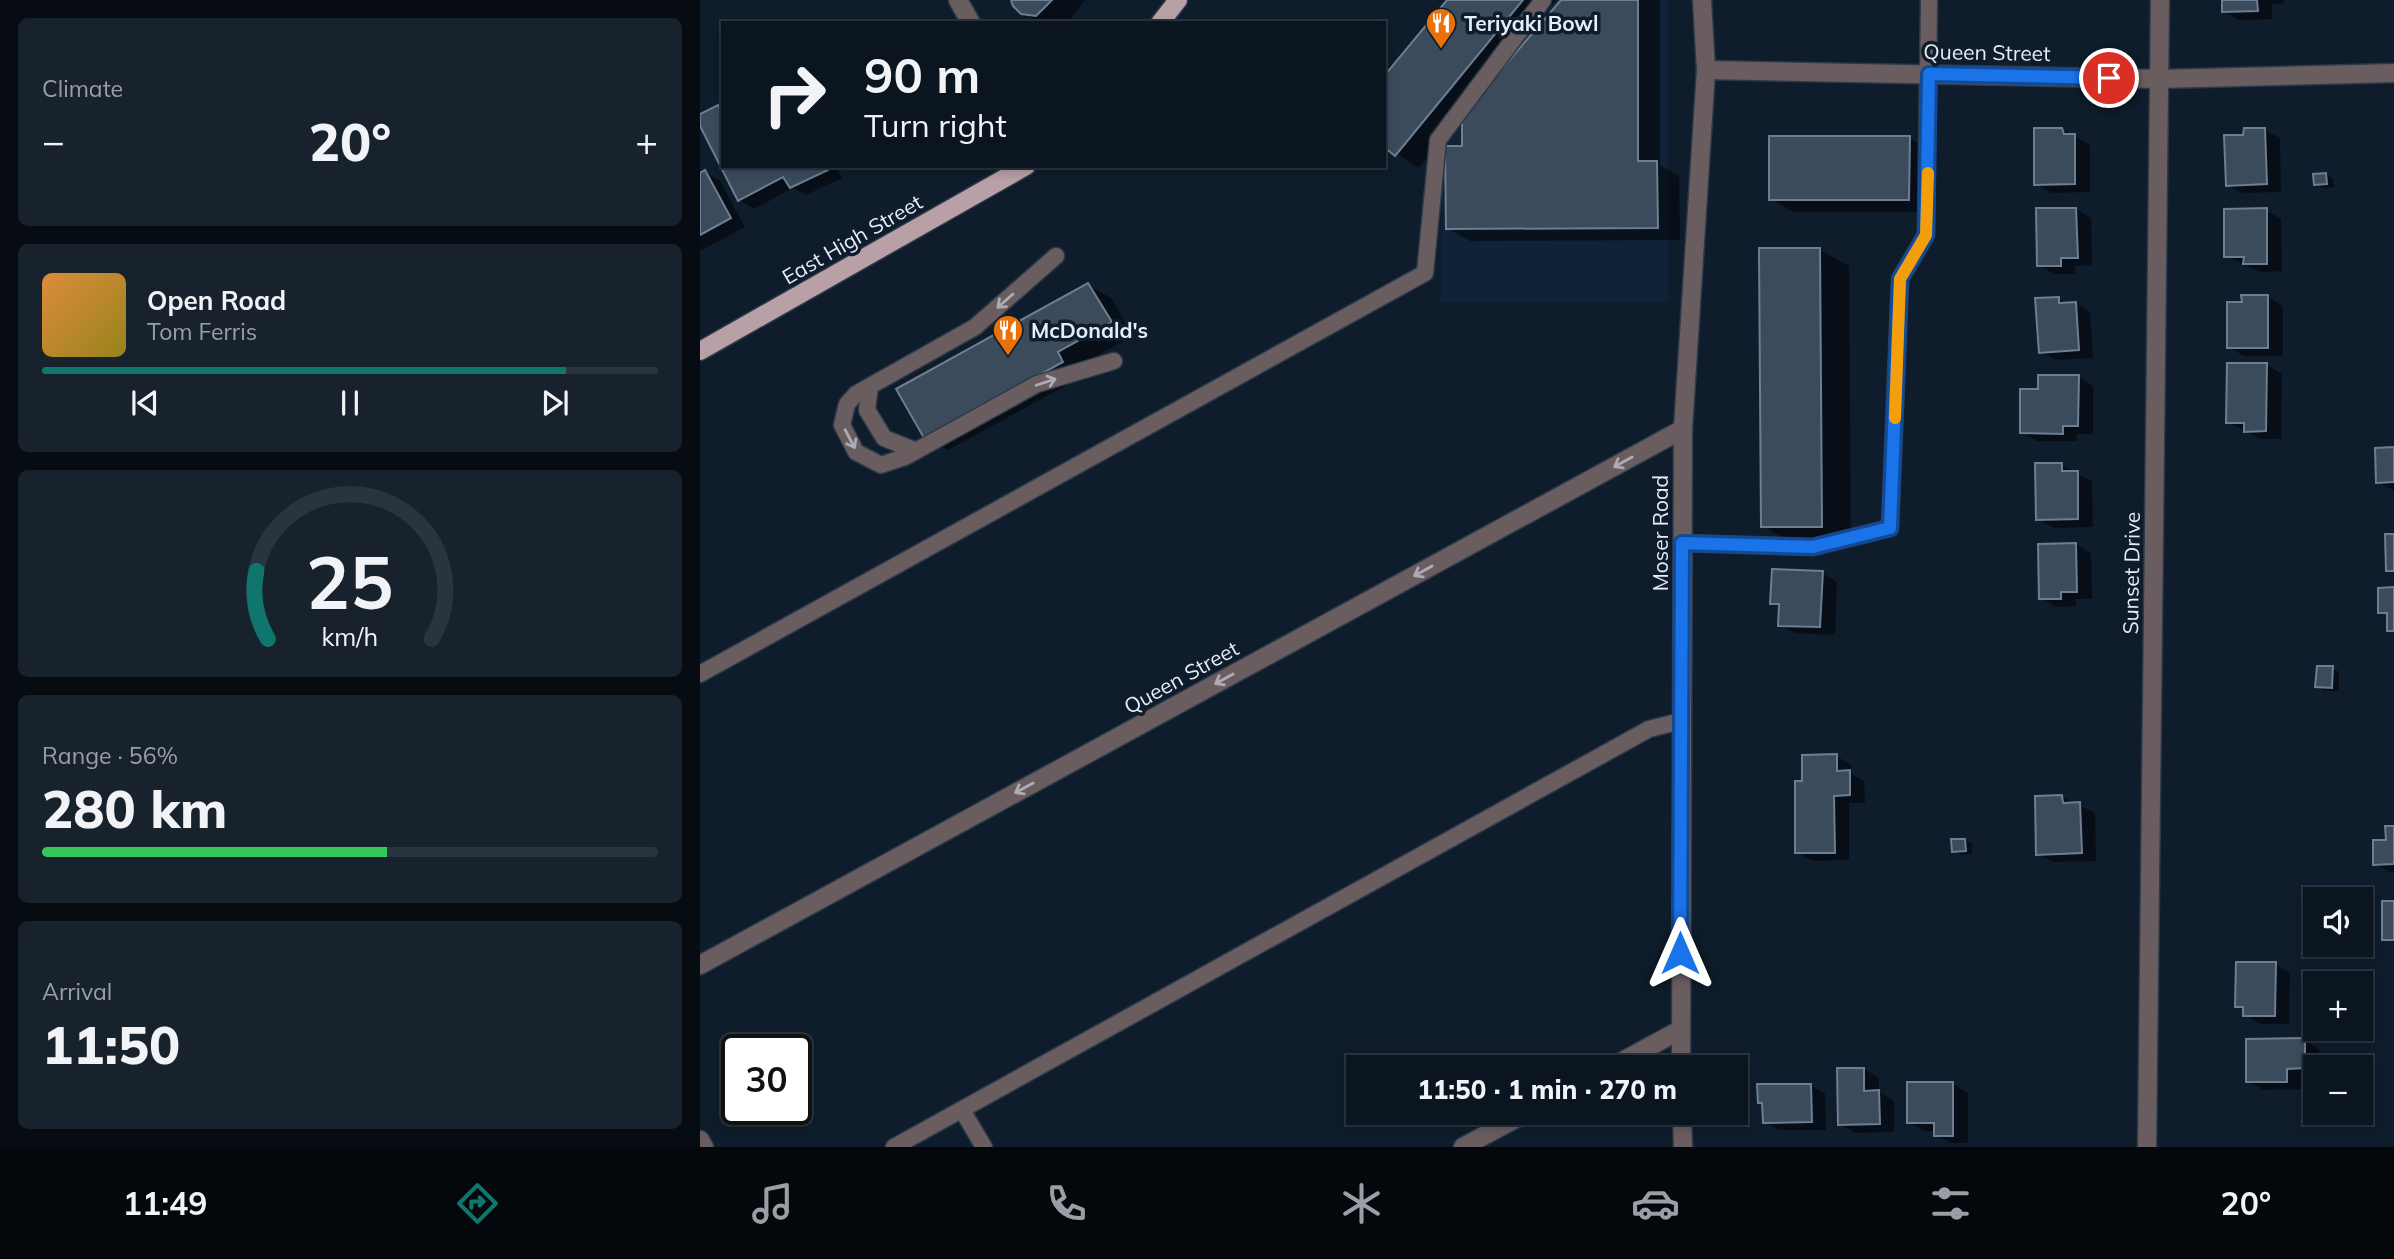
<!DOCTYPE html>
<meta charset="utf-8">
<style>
:root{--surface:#0a1520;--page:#18222d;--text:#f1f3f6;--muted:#999fa5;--line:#2a343e;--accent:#0f766e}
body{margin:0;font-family:Mulish,sans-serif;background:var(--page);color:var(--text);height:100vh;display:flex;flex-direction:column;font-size:26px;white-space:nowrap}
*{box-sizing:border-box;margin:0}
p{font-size:23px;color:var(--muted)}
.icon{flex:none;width:38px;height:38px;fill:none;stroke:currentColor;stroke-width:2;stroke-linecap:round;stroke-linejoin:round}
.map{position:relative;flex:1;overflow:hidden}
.panel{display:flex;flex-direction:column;gap:18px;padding:18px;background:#060c12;width:700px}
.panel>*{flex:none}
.hud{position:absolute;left:21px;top:21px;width:665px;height:147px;border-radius:0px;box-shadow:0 4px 10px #0003,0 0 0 2px var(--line);background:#0a1520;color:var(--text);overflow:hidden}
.fabs{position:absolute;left:1603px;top:887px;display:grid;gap:14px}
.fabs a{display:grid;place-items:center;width:70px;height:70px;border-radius:0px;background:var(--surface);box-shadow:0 4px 10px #0003,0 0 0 2px var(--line);font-size:35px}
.speed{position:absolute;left:21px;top:1034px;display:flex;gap:14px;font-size:35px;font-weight:700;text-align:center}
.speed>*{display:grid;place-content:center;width:91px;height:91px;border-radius:50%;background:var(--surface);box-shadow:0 4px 10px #0003,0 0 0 2px var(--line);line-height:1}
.speed .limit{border:4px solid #111;border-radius:10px;background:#fff;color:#111}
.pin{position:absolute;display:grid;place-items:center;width:60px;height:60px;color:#fff;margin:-30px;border:4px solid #fff;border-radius:50%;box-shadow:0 2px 7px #0007}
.me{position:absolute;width:77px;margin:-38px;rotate:0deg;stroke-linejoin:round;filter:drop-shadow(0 0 5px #0008)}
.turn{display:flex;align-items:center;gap:24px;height:147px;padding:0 28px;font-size:32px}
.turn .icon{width:91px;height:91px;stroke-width:2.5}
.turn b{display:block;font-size:49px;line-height:60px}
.big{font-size:52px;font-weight:800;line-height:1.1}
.panel .card{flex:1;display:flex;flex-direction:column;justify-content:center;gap:10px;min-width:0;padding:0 24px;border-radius:10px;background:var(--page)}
.panel .dial{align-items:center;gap:0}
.dial svg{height:182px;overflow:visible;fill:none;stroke:var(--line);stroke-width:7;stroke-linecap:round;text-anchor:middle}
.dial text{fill:var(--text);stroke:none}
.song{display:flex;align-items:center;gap:21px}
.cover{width:84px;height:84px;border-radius:10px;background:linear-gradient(135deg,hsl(30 70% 55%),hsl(50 70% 35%))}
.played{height:7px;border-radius:4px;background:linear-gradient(90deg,var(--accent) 85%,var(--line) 85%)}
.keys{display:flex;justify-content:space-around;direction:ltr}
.heat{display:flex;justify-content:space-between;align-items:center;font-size:38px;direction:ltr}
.charge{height:10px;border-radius:5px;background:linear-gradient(90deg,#34c759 56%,var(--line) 0)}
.trip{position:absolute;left:646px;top:1055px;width:402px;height:70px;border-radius:0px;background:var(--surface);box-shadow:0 4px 10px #0003,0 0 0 2px var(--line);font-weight:800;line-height:70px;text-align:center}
.menu{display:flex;height:112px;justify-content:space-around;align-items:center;background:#04080d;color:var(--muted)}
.menu .icon{width:49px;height:49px}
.menu .active{color:var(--accent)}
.menu b{font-size:32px;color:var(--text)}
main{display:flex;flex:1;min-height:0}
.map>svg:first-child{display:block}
</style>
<main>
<section class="panel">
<div class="card"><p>Climate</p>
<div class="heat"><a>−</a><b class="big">20°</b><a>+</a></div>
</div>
<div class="card">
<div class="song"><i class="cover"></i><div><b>Open Road</b><p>Tom Ferris</p></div></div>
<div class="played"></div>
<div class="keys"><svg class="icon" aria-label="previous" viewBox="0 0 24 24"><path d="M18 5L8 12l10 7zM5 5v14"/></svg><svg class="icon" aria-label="pause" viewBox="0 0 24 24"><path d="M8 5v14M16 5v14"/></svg><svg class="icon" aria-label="next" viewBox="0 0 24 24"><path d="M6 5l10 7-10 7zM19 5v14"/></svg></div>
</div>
<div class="card dial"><svg viewBox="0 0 100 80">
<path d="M14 69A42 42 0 1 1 86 69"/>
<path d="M14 69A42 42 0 0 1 9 39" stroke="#0f766e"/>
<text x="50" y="56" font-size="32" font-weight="700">25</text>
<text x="50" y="72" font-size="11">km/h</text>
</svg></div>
<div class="card"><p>Range · 56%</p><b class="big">280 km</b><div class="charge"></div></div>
<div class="card"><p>Arrival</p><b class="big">11:50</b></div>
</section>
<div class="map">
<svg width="1694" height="1147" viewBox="0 0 1694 1147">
<rect width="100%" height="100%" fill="#0e1c2b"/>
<path fill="#102237" d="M 853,0 L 968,0 L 968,302 L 741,302 L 742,138 Z"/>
<g fill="#0007">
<path d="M 313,0 L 385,0 L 367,23 L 341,23 L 318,10 Z"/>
<path d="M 749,0 L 856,0 L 795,74 L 798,77 L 863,0 L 960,0 L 960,165 L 979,176 L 980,240 L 770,241 L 747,228 L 764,148 L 764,113 L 719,168 L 684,145 Z"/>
<path d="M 1524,0 L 1584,0 L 1584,3 L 1572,4 L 1572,19 L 1539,20 L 1524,11 Z"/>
<path d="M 18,107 L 23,110 L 23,166 L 136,166 L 142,178 L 106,195 L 93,188 L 54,209 L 39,200 L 0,122 L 0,116 Z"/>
<path d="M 1362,129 L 1390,145 L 1390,192 L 1351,193 L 1336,184 Z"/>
<path d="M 1565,130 L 1580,138 L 1581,192 L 1543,193 L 1527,185 L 1545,136 Z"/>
<path d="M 1209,138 L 1232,151 L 1231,212 L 1093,212 L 1071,199 Z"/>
<path d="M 5,172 L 20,181 L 45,227 L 0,251 L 0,175 Z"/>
<path d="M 1626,174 L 1633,179 L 1634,187 L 1623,188 L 1616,184 Z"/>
<path d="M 1376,209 L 1391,218 L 1392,265 L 1375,266 L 1375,274 L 1354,274 L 1339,265 Z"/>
<path d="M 1566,210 L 1581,219 L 1582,271 L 1560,272 L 1526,256 Z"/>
<path d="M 1119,249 L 1149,266 L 1151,543 L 1092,543 L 1063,526 Z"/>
<path d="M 388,285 L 411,298 L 433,336 L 380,365 L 385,375 L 248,450 L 225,437 Z"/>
<path d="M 1568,297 L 1583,306 L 1583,356 L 1544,356 L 1529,347 L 1544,304 Z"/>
<path d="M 1358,298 L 1368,304 L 1375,303 L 1390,312 L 1393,358 L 1356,360 L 1341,352 Z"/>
<path d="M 1567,365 L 1582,374 L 1581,439 L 1560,439 L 1528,422 Z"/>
<path d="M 1378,377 L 1393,386 L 1393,434 L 1377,434 L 1377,441 L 1337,441 L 1322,432 L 1340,390 Z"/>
<path d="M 1694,449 L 1694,490 L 1693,490 L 1678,482 Z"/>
<path d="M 1361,465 L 1392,481 L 1393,527 L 1353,528 L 1338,519 Z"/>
<path d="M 1376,544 L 1391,553 L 1392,599 L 1376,599 L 1376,606 L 1356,607 L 1341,598 Z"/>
<path d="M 1122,573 L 1137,582 L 1135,635 L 1095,633 L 1080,625 L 1081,608 L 1072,603 Z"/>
<path d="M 1632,668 L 1639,672 L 1639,691 L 1624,691 L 1617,686 Z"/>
<path d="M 1136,756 L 1151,765 L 1152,774 L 1164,781 L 1165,803 L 1149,803 L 1149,860 L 1112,861 L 1097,852 L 1104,783 Z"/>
<path d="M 1362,797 L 1395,813 L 1396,861 L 1353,862 L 1338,854 Z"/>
<path d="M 1694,828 L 1694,872 L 1690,872 L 1675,864 Z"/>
<path d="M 1265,840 L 1272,844 L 1272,854 L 1261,855 L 1254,851 Z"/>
<path d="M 1575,964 L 1590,973 L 1589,1024 L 1560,1024 L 1545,1015 L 1545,1011 L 1537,1006 Z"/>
<path d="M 1604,1040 L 1619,1049 L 1620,1068 L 1615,1068 L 1615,1076 L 1602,1077 L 1602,1089 L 1563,1090 L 1548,1081 Z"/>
<path d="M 1164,1069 L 1179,1078 L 1179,1092 L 1194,1101 L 1194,1132 L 1155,1133 L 1140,1124 Z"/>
<path d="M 1253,1084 L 1268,1093 L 1268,1143 L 1251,1143 L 1236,1135 L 1236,1131 L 1224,1131 L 1209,1122 Z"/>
<path d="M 1110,1085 L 1125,1094 L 1126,1130 L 1079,1130 L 1064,1122 L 1064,1105 L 1059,1102 Z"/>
</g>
<g fill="#3b4b5c" stroke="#6e7e92" stroke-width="2">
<path d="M 311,0 L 352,0 L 336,16 L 321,14 L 313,6 Z"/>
<path d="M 747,0 L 823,0 L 695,156 L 684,147 L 684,76 Z"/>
<path d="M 861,0 L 938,0 L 938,161 L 957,161 L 958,228 L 746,229 L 745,146 L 762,146 L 762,115 Z"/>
<path d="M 1522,0 L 1557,0 L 1558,11 L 1522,12 Z"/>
<path d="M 18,105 L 23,114 L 23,166 L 126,166 L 128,170 L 90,188 L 83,177 L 38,201 L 0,126 L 0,114 Z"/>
<path d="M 1334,128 L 1362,128 L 1364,134 L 1375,134 L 1375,184 L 1334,185 Z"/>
<path d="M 1544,128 L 1565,128 L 1567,184 L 1526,186 L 1524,135 L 1543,135 Z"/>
<path d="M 1069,136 L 1210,136 L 1209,200 L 1069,200 Z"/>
<path d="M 5,170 L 31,218 L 0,235 L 0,173 Z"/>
<path d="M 1626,173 L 1627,184 L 1614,185 L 1613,174 Z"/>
<path d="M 1336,208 L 1376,208 L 1378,258 L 1361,258 L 1361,266 L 1337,266 Z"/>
<path d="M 1567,208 L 1567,264 L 1543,264 L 1544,257 L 1524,257 L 1524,209 Z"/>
<path d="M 1059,248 L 1120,248 L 1122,527 L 1061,527 Z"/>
<path d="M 388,283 L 412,322 L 358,352 L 363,362 L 224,438 L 196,389 Z"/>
<path d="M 1541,295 L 1568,295 L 1568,348 L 1527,348 L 1527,302 L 1542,302 Z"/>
<path d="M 1359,297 L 1359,303 L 1376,302 L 1379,350 L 1339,353 L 1335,298 Z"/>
<path d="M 1527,363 L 1567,363 L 1566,431 L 1544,432 L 1544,423 L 1526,423 Z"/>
<path d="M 1338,375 L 1379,375 L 1378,426 L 1363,426 L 1363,434 L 1320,433 L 1320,389 L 1338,389 Z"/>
<path d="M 1694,447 L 1694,482 L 1676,483 L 1675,448 Z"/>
<path d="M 1335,463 L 1362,463 L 1362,471 L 1378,471 L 1378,519 L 1336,520 Z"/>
<path d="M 1685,534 L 1694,534 L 1694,571 L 1686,571 Z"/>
<path d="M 1376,543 L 1377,592 L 1361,592 L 1361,599 L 1339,599 L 1338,544 Z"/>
<path d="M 1072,569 L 1123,571 L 1120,627 L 1078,626 L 1079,604 L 1070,604 Z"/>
<path d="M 1694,587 L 1694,631 L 1687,631 L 1687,613 L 1678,613 L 1678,588 Z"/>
<path d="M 1617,666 L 1633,666 L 1632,688 L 1615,687 Z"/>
<path d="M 1137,754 L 1137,771 L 1150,770 L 1150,795 L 1134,796 L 1135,853 L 1095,853 L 1095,781 L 1102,781 L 1102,755 Z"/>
<path d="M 1362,795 L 1363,803 L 1380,802 L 1382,853 L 1336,855 L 1335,796 Z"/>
<path d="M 1685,826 L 1694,826 L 1694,864 L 1673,865 L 1673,840 L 1686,840 Z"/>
<path d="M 1251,839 L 1265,839 L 1266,851 L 1252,852 Z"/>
<rect x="1682" y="901" width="12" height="39"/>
<path d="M 1536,962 L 1576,962 L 1575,1016 L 1543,1016 L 1543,1007 L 1535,1007 Z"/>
<path d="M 1605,1038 L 1605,1068 L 1587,1069 L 1587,1082 L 1546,1082 L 1546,1039 Z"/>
<path d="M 1137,1068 L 1164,1068 L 1164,1091 L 1179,1090 L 1180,1124 L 1138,1125 Z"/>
<path d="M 1207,1082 L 1253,1082 L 1253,1136 L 1234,1136 L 1234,1123 L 1207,1123 Z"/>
<path d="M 1057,1084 L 1111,1084 L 1112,1122 L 1063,1123 L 1062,1103 L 1058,1103 Z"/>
</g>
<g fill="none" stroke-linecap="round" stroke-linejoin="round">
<g stroke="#2c3948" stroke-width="19">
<g id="service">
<path d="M 356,256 L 275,327 L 156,394 L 147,404 L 142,425 L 156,452 L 181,465 L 205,457 L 337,384 L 414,361"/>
<path d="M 170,386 L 167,410 L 184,438 L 216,451"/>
<path d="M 982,543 L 1113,547 L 1190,528 L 1200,279 L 1226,235 L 1229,0"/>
<path d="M 0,674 L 725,273 L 738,140 L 843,0"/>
<path d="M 262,1110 L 284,1147"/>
<path d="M 194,1147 L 949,729 L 981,721"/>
</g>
</g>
<g stroke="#2c3948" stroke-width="21">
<g id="minor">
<path d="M 258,0 L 271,23"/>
<path d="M 1006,70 L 1460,79 L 1694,73"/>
<path d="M 0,965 L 983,429"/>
<path d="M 910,1068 L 980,1030"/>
<path d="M 981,1068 L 983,429 L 1006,70 L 1002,0"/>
<path d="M 982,1113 L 983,1147"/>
<path d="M 0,1140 L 4,1147"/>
<path d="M 763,1147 L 826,1113"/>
<path d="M 1447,1147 L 1460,0"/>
</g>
</g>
<g stroke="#2c3948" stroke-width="21">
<g id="primary">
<path d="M 460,23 L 478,0"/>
<path d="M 0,351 L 326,166"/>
</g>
</g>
<use href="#service" stroke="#695d60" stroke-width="16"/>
<use href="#minor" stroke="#695d60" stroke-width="18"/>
<use href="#primary" stroke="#b9a0a6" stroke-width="18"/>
</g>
<defs><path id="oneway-shaft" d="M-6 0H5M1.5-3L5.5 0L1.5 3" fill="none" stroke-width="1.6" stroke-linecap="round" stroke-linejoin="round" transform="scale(1.75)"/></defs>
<g stroke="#adacb4">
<use href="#oneway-shaft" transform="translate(305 301) rotate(139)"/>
<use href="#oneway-shaft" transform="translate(346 382) rotate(-18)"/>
<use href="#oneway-shaft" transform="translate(150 439) rotate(62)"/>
<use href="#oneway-shaft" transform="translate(923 462) rotate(151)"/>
<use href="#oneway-shaft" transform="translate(723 571) rotate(151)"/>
<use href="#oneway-shaft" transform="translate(524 679) rotate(151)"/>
<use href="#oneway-shaft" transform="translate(324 788) rotate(151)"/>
</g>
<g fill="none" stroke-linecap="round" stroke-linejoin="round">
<g stroke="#114b97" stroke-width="18">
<path id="route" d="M 980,953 L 982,543 L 1113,547 L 1190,528 L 1200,279 L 1226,235 L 1229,74 L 1409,78"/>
</g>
<use href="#route" stroke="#1a73e8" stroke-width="12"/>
<path stroke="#f59e0b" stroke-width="12" d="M 1195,418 L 1200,279 L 1226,235 L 1228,173"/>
</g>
<defs>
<g id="restaurant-pin" transform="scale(1.575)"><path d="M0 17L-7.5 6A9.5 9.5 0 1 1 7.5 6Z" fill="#e8710a" stroke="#0e1c2b"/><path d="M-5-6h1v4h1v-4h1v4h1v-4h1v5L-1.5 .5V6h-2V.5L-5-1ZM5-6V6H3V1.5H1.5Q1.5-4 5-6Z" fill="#fff"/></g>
</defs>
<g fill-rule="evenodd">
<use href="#restaurant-pin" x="741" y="23"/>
<use href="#restaurant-pin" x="308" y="330"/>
</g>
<g text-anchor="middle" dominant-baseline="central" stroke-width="7" stroke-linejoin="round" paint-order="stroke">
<g font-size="21" font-weight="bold" fill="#e4edf8" stroke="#0e1c2b" text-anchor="start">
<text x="764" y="23">Teriyaki Bowl</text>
<text x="331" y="330">McDonald's</text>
</g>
<g font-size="21" fill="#e4edf8" stroke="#0e1c2b">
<text transform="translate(1287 52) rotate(1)">Queen Street</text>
<text transform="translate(152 239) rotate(-30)">East High Street</text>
<text transform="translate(960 533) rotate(-90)">Moser Road</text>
<text transform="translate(1431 573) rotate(-89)">Sunset Drive</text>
<text transform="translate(481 677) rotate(-29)">Queen Street</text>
</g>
</g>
</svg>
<div class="fabs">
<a><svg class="icon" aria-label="sound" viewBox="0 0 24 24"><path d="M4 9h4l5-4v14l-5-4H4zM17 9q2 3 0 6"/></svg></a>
<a>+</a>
<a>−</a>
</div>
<div class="speed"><div class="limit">30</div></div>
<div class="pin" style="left:1409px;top:78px;background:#d93025"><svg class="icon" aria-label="arrive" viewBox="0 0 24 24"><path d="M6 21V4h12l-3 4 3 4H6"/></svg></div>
<svg class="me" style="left:980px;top:953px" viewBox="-20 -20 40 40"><path d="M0-17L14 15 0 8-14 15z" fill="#1a73e8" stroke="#fff" stroke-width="4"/></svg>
<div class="trip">11:50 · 1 min · 270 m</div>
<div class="hud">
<div class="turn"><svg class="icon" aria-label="right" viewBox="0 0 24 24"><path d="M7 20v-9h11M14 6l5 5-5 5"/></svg><div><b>90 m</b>Turn right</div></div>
</div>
</div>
</main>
<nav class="menu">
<b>11:49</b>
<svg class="icon active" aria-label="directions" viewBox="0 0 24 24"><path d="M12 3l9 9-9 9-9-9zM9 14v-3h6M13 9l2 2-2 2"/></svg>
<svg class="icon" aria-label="music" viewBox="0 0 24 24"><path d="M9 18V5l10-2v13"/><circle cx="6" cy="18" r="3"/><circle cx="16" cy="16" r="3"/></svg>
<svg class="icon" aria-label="phone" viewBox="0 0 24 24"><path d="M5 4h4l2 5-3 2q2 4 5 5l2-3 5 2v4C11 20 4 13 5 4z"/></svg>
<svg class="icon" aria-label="climate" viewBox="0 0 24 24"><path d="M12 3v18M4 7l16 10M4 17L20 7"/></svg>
<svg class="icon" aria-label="car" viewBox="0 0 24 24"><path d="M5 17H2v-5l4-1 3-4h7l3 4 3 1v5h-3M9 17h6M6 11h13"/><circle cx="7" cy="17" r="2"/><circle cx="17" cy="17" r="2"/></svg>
<svg class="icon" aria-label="filters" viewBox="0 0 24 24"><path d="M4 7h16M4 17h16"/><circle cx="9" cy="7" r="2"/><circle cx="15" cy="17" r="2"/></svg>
<b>20°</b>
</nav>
